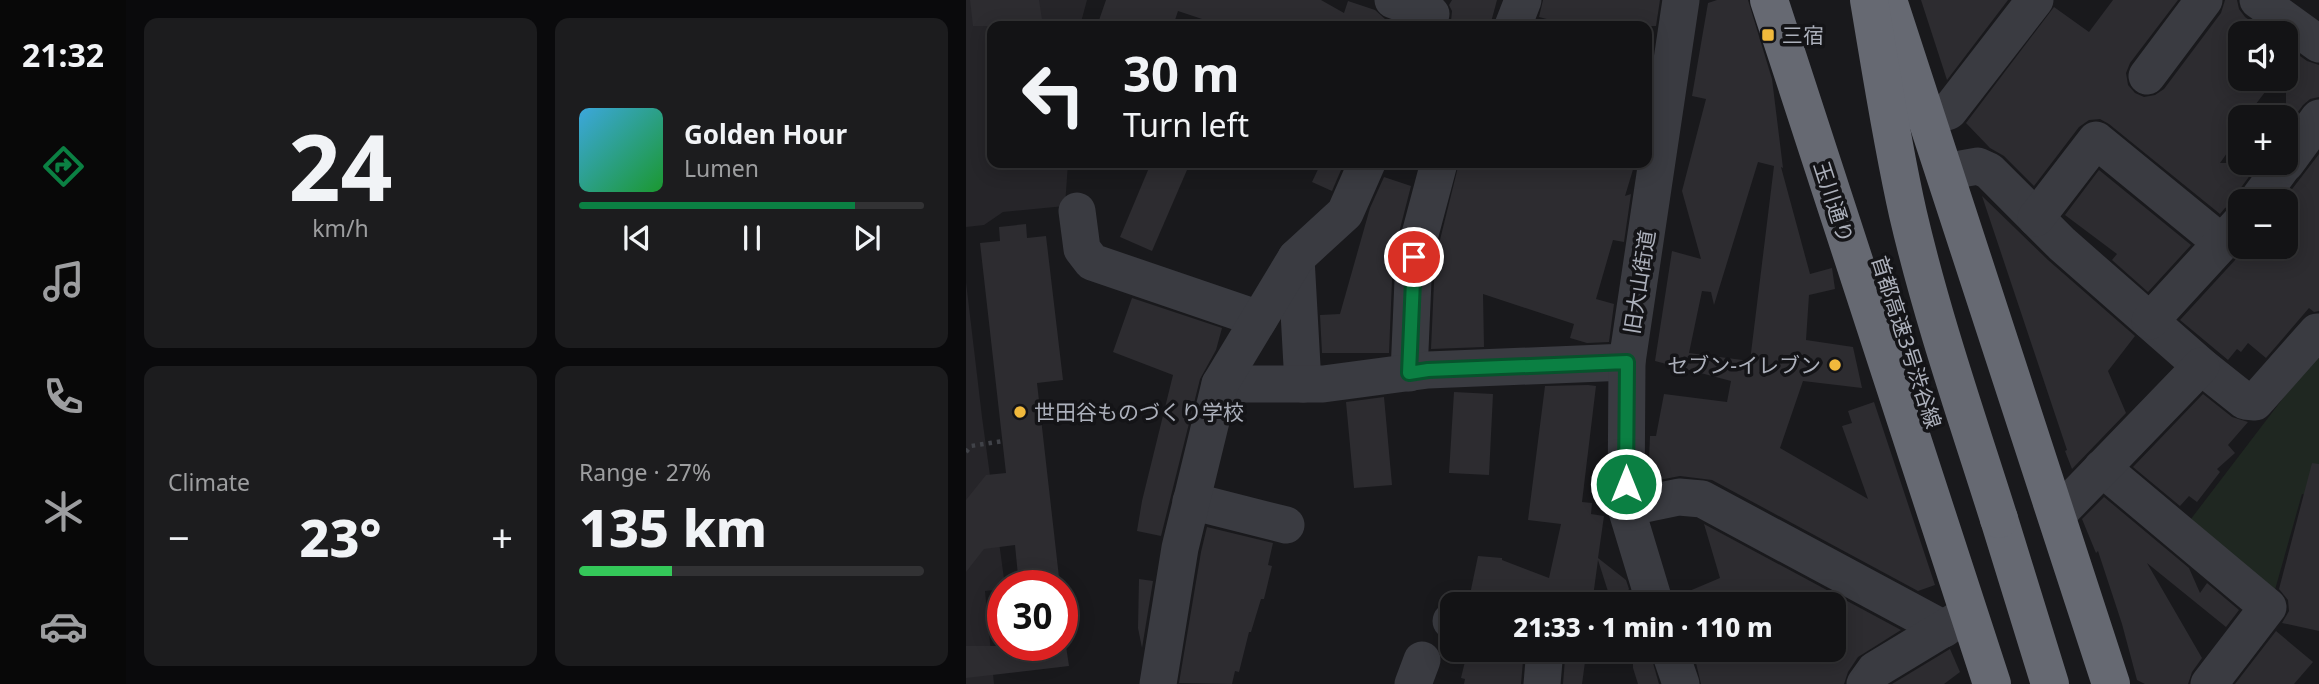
<!DOCTYPE html>
<meta charset="utf-8">
<style>
:root{--surface:#131315;--page:#1c1c1e;--text:#f1f3f6;--muted:#9d9ea0;--line:#323234;--accent:#0b8043}
body{margin:0;font-family:"Noto Sans","Noto Sans JP",sans-serif;background:var(--page);color:var(--text);height:100vh;display:flex;flex-direction:column;font-size:26px;white-space:nowrap}
*{box-sizing:border-box;margin:0}
p{font-size:23px;color:var(--muted)}
.icon{flex:none;width:38px;height:38px;fill:none;stroke:currentColor;stroke-width:2;stroke-linecap:round;stroke-linejoin:round}
.map{position:relative;flex:1;overflow:hidden}
.details{display:flex;flex-direction:column;gap:18px;padding:18px;background:#0a0a0c;width:840px}
.details>*{flex:none}
.banner{position:absolute;left:21px;top:21px;width:665px;height:147px;border-radius:14px;box-shadow:0 4px 18px #0003,0 0 0 2px var(--line);background:#131315;color:var(--text);overflow:hidden}
.buttons{position:absolute;left:1262px;top:21px;display:grid;gap:14px}
.buttons a{display:grid;place-items:center;width:70px;height:70px;border-radius:14px;background:var(--surface);box-shadow:0 4px 18px #0003,0 0 0 2px var(--line);font-size:35px}
.speed{position:absolute;left:21px;top:570px;display:flex;gap:14px;font-size:35px;font-weight:700;text-align:center}
.speed>*{display:grid;place-content:center;width:91px;height:91px;border-radius:50%;background:var(--surface);box-shadow:0 4px 18px #0003,0 0 0 2px var(--line);line-height:1}
.speed .limit{border:10px solid #d22;background:#fff;color:#111}
.pin{position:absolute;display:grid;place-items:center;width:60px;height:60px;color:#fff;margin:-30px;border:4px solid #fff;border-radius:50%;box-shadow:0 2px 7px #0007}
.me{position:absolute;width:77px;margin:-38px;rotate:0deg;stroke-linejoin:round;filter:drop-shadow(0 0 5px #0008)}
.turn{display:flex;align-items:center;gap:24px;height:147px;padding:0 21px;font-size:32px}
.turn .icon{width:91px;height:91px;stroke-width:2.5}
.turn b{display:block;font-size:49px;line-height:60px}
.big{font-size:52px;font-weight:800;line-height:1.1}
.details .widget{flex:1;display:flex;flex-direction:column;justify-content:center;gap:10px;min-width:0;padding:0 24px;border-radius:14px;background:var(--page)}
.details .dial{align-items:center;gap:0}
.dial b{font-size:91px;line-height:1}
.song{display:flex;align-items:center;gap:21px}
.cover{width:84px;height:84px;border-radius:10px;background:linear-gradient(135deg,hsl(200 70% 55%),hsl(130 70% 35%))}
.played{height:7px;border-radius:4px;background:linear-gradient(90deg,var(--accent) 80%,var(--line) 80%)}
.keys{display:flex;justify-content:space-around;direction:ltr}
.heat{display:flex;justify-content:space-between;align-items:center;font-size:38px;direction:ltr}
.charge{height:10px;border-radius:5px;background:linear-gradient(90deg,#34c759 27%,var(--line) 0)}
.details .tiles{flex:1;display:grid;gap:18px;grid-template-columns:repeat(2,1fr)}
.trip{position:absolute;left:474px;top:592px;width:406px;height:70px;border-radius:14px;background:var(--surface);box-shadow:0 4px 18px #0003,0 0 0 2px var(--line);font-weight:800;line-height:70px;text-align:center}
main{display:flex;flex:1;min-height:0}
.tab-bar{display:flex;flex-direction:column;width:126px;justify-content:space-around;align-items:center;background:#080808;color:var(--muted)}
.tab-bar .icon{width:49px;height:49px}
.tab-bar .current{color:var(--accent)}
.tab-bar b{font-size:32px;color:var(--text)}
.map>svg:first-child{display:block}
</style>
<main>
<nav class="tab-bar">
<b>21:32</b>
<svg class="icon current" aria-label="directions" viewBox="0 0 24 24"><path d="M12 3l9 9-9 9-9-9zM9 14v-3h6M13 9l2 2-2 2"/></svg>
<svg class="icon" aria-label="music" viewBox="0 0 24 24"><path d="M9 18V5l10-2v13"/><circle cx="6" cy="18" r="3"/><circle cx="16" cy="16" r="3"/></svg>
<svg class="icon" aria-label="phone" viewBox="0 0 24 24"><path d="M5 4h4l2 5-3 2q2 4 5 5l2-3 5 2v4C11 20 4 13 5 4z"/></svg>
<svg class="icon" aria-label="climate" viewBox="0 0 24 24"><path d="M12 3v18M4 7l16 10M4 17L20 7"/></svg>
<svg class="icon" aria-label="car" viewBox="0 0 24 24"><path d="M5 17H2v-5l4-1 3-4h7l3 4 3 1v5h-3M9 17h6M6 11h13"/><circle cx="7" cy="17" r="2"/><circle cx="17" cy="17" r="2"/></svg>
</nav>
<section class="details">
<div class="tiles">
<div class="widget dial"><b>24</b><p>km/h</p></div>
<div class="widget">
<div class="song"><i class="cover"></i><div><b>Golden Hour</b><p>Lumen</p></div></div>
<div class="played"></div>
<div class="keys"><svg class="icon" aria-label="previous" viewBox="0 0 24 24"><path d="M18 5L8 12l10 7zM5 5v14"/></svg><svg class="icon" aria-label="pause" viewBox="0 0 24 24"><path d="M8 5v14M16 5v14"/></svg><svg class="icon" aria-label="next" viewBox="0 0 24 24"><path d="M6 5l10 7-10 7zM19 5v14"/></svg></div>
</div>
<div class="widget"><p>Climate</p>
<div class="heat"><a>−</a><b class="big">23°</b><a>+</a></div>
</div>
<div class="widget"><p>Range · 27%</p><b class="big">135 km</b><div class="charge"></div></div>
</div>
</section>
<div class="map">
<svg width="1353" height="684" viewBox="0 0 1353 684">
<rect width="100%" height="100%" fill="#19191c"/>
<g fill="#262529">
<path d="M 0,0 L 121,0 L 114,26 L 26,26 L 26,163 L 102,163 L 99,206 L 37,212 L 18,225 L 0,227 Z"/>
<path d="M 0,282 L 16,417 L 39,586 L 37,586 L 37,589 L 19,591 L 28,684 L 0,684 Z"/>
</g>
<path fill="#1f2721" d="M 1353,351 L 1353,481 L 1349,496 L 1336,494 L 1305,604 L 1215,532 Z"/>
<g fill="#2d2c30" fill-rule="evenodd">
<path d="M 4,0 L 73,0 L 77,26 L 7,26 Z"/>
<path d="M 140,0 L 355,0 L 378,13 L 382,1 L 409,10 L 419,19 L 438,26 L 257,26 L 212,11 L 207,26 L 131,26 Z"/>
<path d="M 486,0 L 531,0 L 524,26 L 481,26 L 485,21 L 486,11 L 483,5 Z"/>
<path d="M 577,0 L 694,0 L 690,26 L 621,26 L 597,21 L 596,23 L 573,17 Z"/>
<path d="M 751,0 L 782,0 L 806,79 L 817,168 L 815,167 L 844,274 L 866,268 L 869,289 L 843,295 L 840,340 L 887,347 L 896,388 L 837,381 L 814,448 L 902,499 L 876,426 L 886,423 L 882,411 L 908,402 L 969,585 L 952,591 L 746,480 L 714,476 L 682,482 L 684,436 L 690,436 L 698,394 L 761,402 L 765,381 L 689,361 L 706,251 L 735,259 L 716,191 L 740,99 L 726,96 L 742,3 ZM 792,162 L 808,166 L 784,361 L 723,353 L 736,291 L 745,292 L 748,305 Z"/>
<path d="M 955,0 L 1042,0 L 981,80 Z"/>
<path d="M 1147,0 L 1212,0 L 1164,63 L 1160,73 L 1162,85 L 1169,93 L 1178,97 L 1189,95 L 1198,89 L 1255,13 L 1259,0 L 1271,0 L 1273,9 L 1279,17 L 1302,33 L 1274,33 L 1274,79 L 1309,79 L 1280,117 L 1274,117 L 1274,125 L 1266,136 L 1271,139 L 1254,163 L 1293,163 L 1274,189 L 1271,203 L 1259,208 L 1254,214 L 1143,124 L 1134,119 L 1123,120 L 1113,127 L 1068,186 L 1038,156 L 1024,148 L 1000,123 L 1088,7 L 1123,32 Z"/>
<path d="M 1320,46 L 1341,61 L 1353,65 L 1353,97 L 1344,99 L 1337,105 L 1320,128 Z"/>
<path d="M 1353,154 L 1353,311 L 1348,312 L 1343,308 L 1300,358 L 1282,343 L 1275,352 L 1271,349 L 1262,360 L 1214,320 L 1281,247 L 1320,247 L 1320,201 L 1317,201 Z"/>
<path d="M 185,163 L 224,163 L 186,251 L 154,237 Z"/>
<path d="M 355,163 L 378,163 L 366,191 L 346,182 Z"/>
<path d="M 493,163 L 669,163 L 659,196 L 665,194 L 658,242 L 647,240 L 630,299 L 648,304 L 643,342 L 621,343 L 604,338 L 608,324 L 517,294 L 518,347 L 465,349 L 469,260 Z"/>
<path d="M 1133,170 L 1225,245 L 1182,292 L 1146,260 L 1151,254 L 1099,215 Z"/>
<path d="M 418,177 L 445,186 L 427,256 L 423,353 L 356,353 L 354,315 L 374,314 L 404,208 Z"/>
<path d="M 1016,196 L 1082,260 L 1169,336 L 1142,371 L 1160,413 L 1106,469 L 1099,451 L 1101,450 Z"/>
<path d="M 60,224 L 61,238 L 80,236 L 97,380 L 71,383 L 94,586 L 53,586 L 49,545 L 18,549 L 0,572 L 0,500 L 20,475 L 40,473 L 14,243 L 34,241 L 33,227 Z"/>
<path d="M 166,298 L 256,328 L 250,350 L 234,379 L 195,536 L 171,531 L 176,501 L 207,375 L 147,352 Z"/>
<path d="M 622,385 L 630,386 L 616,502 L 626,503 L 625,514 L 638,516 L 632,558 L 660,580 L 663,589 L 654,604 L 646,604 L 632,560 L 626,604 L 502,604 L 512,556 L 536,558 L 536,560 L 583,578 L 595,524 L 562,520 L 579,386 Z"/>
<path d="M 488,392 L 527,394 L 523,475 L 483,473 Z"/>
<path d="M 1237,394 L 1266,417 L 1282,422 L 1262,445 L 1269,453 L 1251,469 L 1254,472 L 1231,502 L 1223,496 L 1214,506 L 1167,467 Z"/>
<path d="M 418,397 L 426,485 L 388,488 L 380,402 Z"/>
<path d="M 1346,463 L 1353,464 L 1353,631 L 1316,623 L 1323,611 L 1322,600 L 1313,589 Z"/>
<path d="M 1138,497 L 1223,568 L 1234,593 L 1241,583 L 1273,610 L 1260,627 L 1181,563 L 1236,658 L 1226,672 L 1222,684 L 1179,684 L 1171,680 L 1156,624 L 1132,551 L 1130,553 L 1116,519 Z"/>
<path d="M 738,524 L 935,630 L 892,657 L 882,672 L 878,684 L 735,684 L 730,663 L 763,649 L 868,649 L 868,604 L 823,604 L 814,591 L 773,604 L 709,604 L 709,597 L 754,578 Z"/>
<path d="M 241,527 L 307,543 L 302,565 L 306,566 L 298,599 L 295,599 L 285,632 L 283,632 L 273,672 L 269,671 L 266,684 L 213,683 L 235,552 Z"/>
<path d="M 173,579 L 187,581 L 176,648 L 172,628 Z"/>
<path d="M 1310,631 L 1347,662 L 1328,684 L 1269,684 Z"/>
<path d="M 0,646 L 100,646 L 103,666 L 0,678 Z"/>
<path d="M 502,649 L 558,649 L 555,684 L 498,684 L 499,679 L 495,678 Z"/>
<path d="M 667,649 L 683,649 L 693,684 L 672,684 L 667,668 Z"/>
<path d="M 984,649 L 994,672 L 978,684 L 926,684 Z"/>
<path d="M 599,659 L 619,662 L 616,684 L 597,684 Z"/>
</g>
<g fill="none" stroke-linecap="round" stroke-linejoin="round">
<path stroke="#404248" stroke-width="4.5" stroke-dasharray="3.5 5" stroke-linecap="butt" d="M 0,452 L 5,446 L 37,441"/>
<g stroke="#3a3b41" stroke-width="37">
<path d="M 427,0 L 465,14"/>
<path d="M 1292,0 L 1353,44"/>
<path d="M 547,26 L 557,0"/>
<path d="M 1181,76 L 1238,0"/>
<path d="M 961,118 L 983,111 L 1069,0"/>
<path d="M 1320,163 L 1353,118"/>
<path d="M 978,172 L 1012,166 L 1023,171 L 1096,244 L 1235,366 L 1279,401 L 1289,402 L 1351,332 L 1353,332"/>
<path d="M 1291,201 L 1319,163"/>
<path d="M 111,211 L 116,249 L 126,262 L 293,319"/>
<path d="M 1070,218 L 1130,140 L 1256,243"/>
<path d="M 330,258 L 337,384"/>
<path d="M 1184,321 L 1274,223"/>
<path d="M 443,373 L 448,257 L 473,163"/>
<path d="M 254,384 L 357,384 L 462,370 L 661,362"/>
<path d="M 1136,468 L 1302,607 L 1243,684"/>
<path d="M 225,501 L 320,525"/>
<path d="M 660,508 L 713,497 L 736,499 L 978,629"/>
<path d="M 1091,515 L 1235,366"/>
<path d="M 689,604 L 660,508 L 661,362 L 715,0"/>
<path d="M 485,621 L 486,621"/>
<path d="M 703,649 L 715,684"/>
<path d="M 192,684 L 214,548 L 254,384 L 330,258 L 379,213 L 401,163"/>
<path d="M 447,684 L 456,660"/>
<path d="M 576,684 L 579,649"/>
<path d="M 899,684 L 909,670 L 995,618"/>
</g>
<g stroke="#666972" stroke-width="38">
<path d="M 803,0 L 1026,684"/>
<path d="M 922,0 L 1145,684"/>
<path d="M 1033,519 L 1084,684"/>
</g>
<path stroke="#666972" stroke-width="38" d="M 903,0 C 915,71 926,143 942,214 C 966,317 1001,418 1033,519"/>
</g>
<g fill="none" stroke-linecap="round" stroke-linejoin="round">
<g stroke="#07532c" stroke-width="18">
<path id="route" d="M 448,257 L 443,373 L 462,370 L 661,362 L 660,484"/>
</g>
<use href="#route" stroke="#0b8043" stroke-width="12"/>
</g>
<g fill="#f1b93c" stroke="#141417" stroke-width="2.5">
<rect x="795" y="28" width="14" height="14" rx="3.5"/>
<circle cx="869" cy="365" r="7"/>
<circle cx="54" cy="412" r="7"/>
</g>
<g text-anchor="middle" dominant-baseline="central" stroke-width="7" stroke-linejoin="round" paint-order="stroke">
<g font-size="21" fill="#acb0bb" stroke="#141417" text-anchor="start">
<text x="816" y="35">三宿</text>
<text x="855" y="365" text-anchor="end">セブン-イレブン</text>
<text x="68" y="412">世田谷ものづくり学校</text>
</g>
<g font-size="21" fill="#acb0bb" stroke="#141417">
<text transform="translate(868 202) rotate(72)">玉川通り</text>
<text transform="translate(673 282) rotate(-81)">旧大山街道</text>
<text transform="translate(941 342) rotate(72)">首都高速3号渋谷線</text>
</g>
</g>
</svg>
<div class="buttons">
<a><svg class="icon" aria-label="sound" viewBox="0 0 24 24"><path d="M4 9h4l5-4v14l-5-4H4zM17 9q2 3 0 6"/></svg></a>
<a>+</a>
<a>−</a>
</div>
<div class="speed"><div class="limit">30</div></div>
<div class="pin" style="left:448px;top:257px;background:#d93025"><svg class="icon" aria-label="arrive" viewBox="0 0 24 24"><path d="M6 21V4h12l-3 4 3 4H6"/></svg></div>
<svg class="me" style="left:660px;top:484px" viewBox="-20 -20 40 40"><circle r="17" fill="#0b8043" stroke="#fff" stroke-width="3"/><path d="M0-11L8 9 0 5-8 9z" fill="#fff"/></svg>
<div class="trip">21:33 · 1 min · 110 m</div>
<div class="banner">
<div class="turn"><svg class="icon" aria-label="left" viewBox="0 0 24 24"><path d="M17 20v-9H6M10 6l-5 5 5 5"/></svg><div><b>30 m</b>Turn left</div></div>
</div>
</div>
</main>
